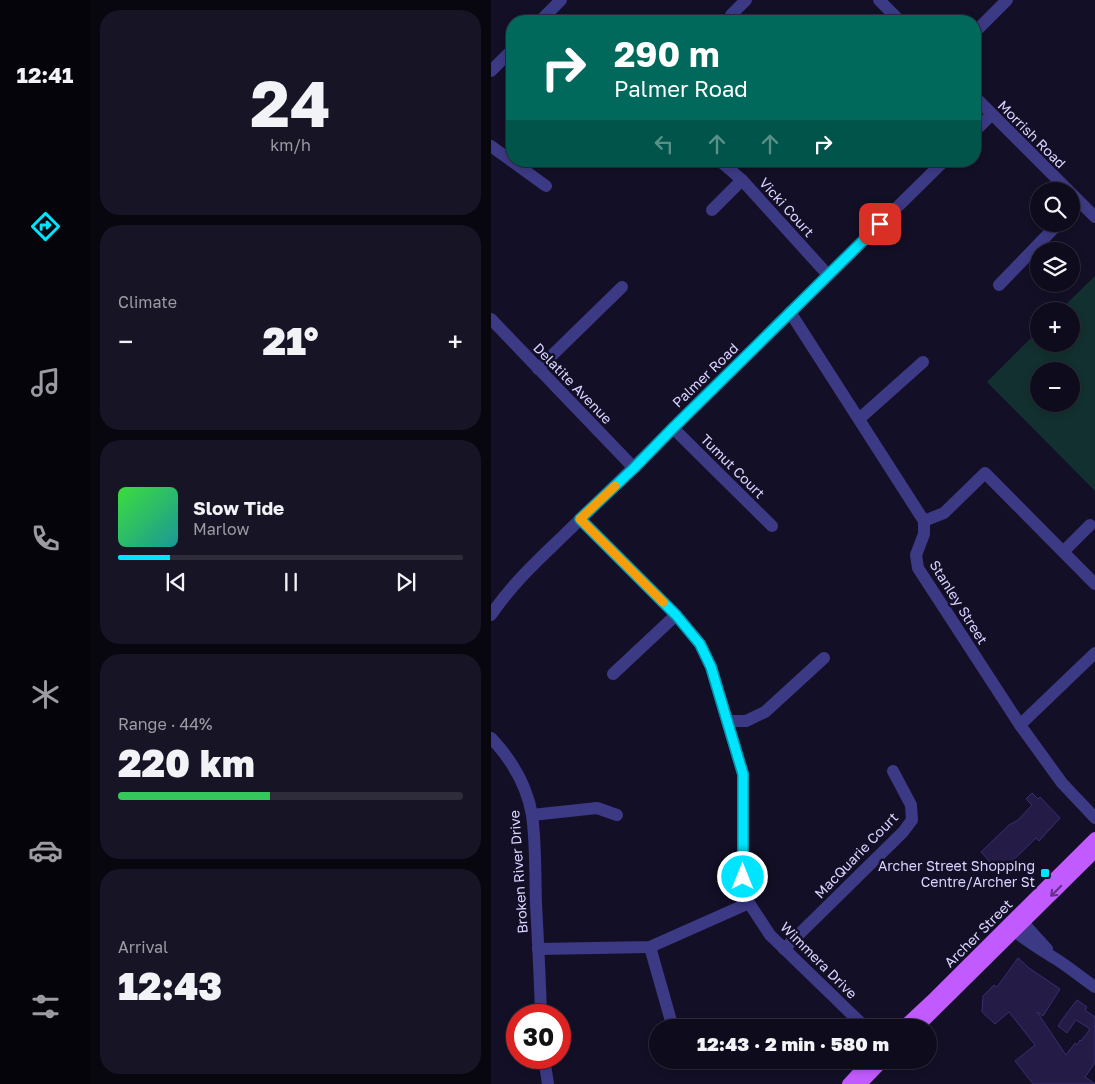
<!DOCTYPE html>
<meta charset="utf-8">
<style>
:root{--surface:#0e0b1c;--page:#171425;--text:#f1f3f6;--muted:#9b9ba3;--line:#2e2b3b;--accent:#00e5ff}
body{margin:0;font-family:"Golos Text",sans-serif;background:var(--page);color:var(--text);height:100vh;display:flex;flex-direction:column;font-size:19px;white-space:nowrap}
*{box-sizing:border-box;margin:0}
p{font-size:16px;color:var(--muted)}
.icon{flex:none;width:28px;height:28px;fill:none;stroke:currentColor;stroke-width:2;stroke-linecap:round;stroke-linejoin:round}
.map{position:relative;flex:1;overflow:hidden}
.drawer{display:flex;flex-direction:column;gap:10px;padding:10px;background:#08060f;width:401px}
.drawer>*{flex:none}
.banner{position:absolute;left:15px;top:15px;width:475px;height:152px;border-radius:20px;box-shadow:0 2px 8px #0003,0 0 0 1px var(--line);background:#00695c;color:#fff;overflow:hidden}
.fabs{position:absolute;left:539px;top:182px;display:grid;gap:10px}
.fabs a{display:grid;place-items:center;width:50px;height:50px;border-radius:50%;background:var(--surface);box-shadow:0 2px 8px #0003,0 0 0 1px var(--line);font-size:25px}
.speed{position:absolute;left:15px;top:1004px;display:flex;gap:10px;font-size:25px;font-weight:700;text-align:center}
.speed>*{display:grid;place-content:center;width:65px;height:65px;border-radius:50%;background:var(--surface);box-shadow:0 2px 8px #0003,0 0 0 1px var(--line);line-height:1}
.speed .limit{border:8px solid #d22;background:#fff;color:#111}
.pin{position:absolute;display:grid;place-items:center;width:42px;height:42px;color:#fff;margin:-21px;border-radius:10px;box-shadow:0 2px 8px #0006}
.me{position:absolute;width:55px;margin:-28px;rotate:0deg;stroke-linejoin:round;filter:drop-shadow(0 0 4px #0008)}
.turn{display:flex;align-items:center;gap:18px;height:105px;padding:0 25px;font-size:22px}
.turn .icon{width:65px;height:65px;stroke-width:2.5}
.turn b{display:block;font-size:35px;line-height:42px}
.lanes{display:flex;align-items:center;height:48px;padding:0 25px;background:#0003;justify-content:center;gap:25px;direction:ltr}
.lanes .off{opacity:.35}
.big{font-size:38px;font-weight:800;line-height:1.1}
.drawer .card{flex:1;display:flex;flex-direction:column;justify-content:center;gap:8px;min-width:0;padding:0 18px;border-radius:20px;background:var(--page)}
.drawer .dial{align-items:center;gap:0}
.dial b{font-size:65px;line-height:1}
.song{display:flex;align-items:center;gap:15px}
.cover{width:60px;height:60px;border-radius:8px;background:linear-gradient(135deg,hsl(120 70% 55%),hsl(180 70% 35%))}
.played{height:5px;border-radius:2px;background:linear-gradient(90deg,var(--accent) 15%,var(--line) 15%)}
.keys{display:flex;justify-content:space-around;direction:ltr}
.heat{display:flex;justify-content:space-between;align-items:center;font-size:28px;direction:ltr}
.charge{height:8px;border-radius:4px;background:linear-gradient(90deg,#34c759 44%,var(--line) 0)}
.trip{position:absolute;left:158px;top:1019px;width:288px;height:50px;border-radius:25px;background:var(--surface);box-shadow:0 2px 8px #0003,0 0 0 1px var(--line);font-weight:800;line-height:50px;text-align:center}
main{display:flex;flex:1;min-height:0}
.tab-bar{display:flex;flex-direction:column;width:90px;justify-content:space-around;align-items:center;background:#06040b;color:var(--muted)}
.tab-bar .icon{width:35px;height:35px}
.tab-bar .current{color:var(--accent)}
.tab-bar b{font-size:22px;color:var(--text)}
.map>svg:first-child{display:block}
</style>
<main>
<nav class="tab-bar">
<b>12:41</b>
<svg class="icon current" aria-label="directions" viewBox="0 0 24 24"><path d="M12 3l9 9-9 9-9-9zM9 14v-3h6M13 9l2 2-2 2"/></svg>
<svg class="icon" aria-label="music" viewBox="0 0 24 24"><path d="M9 18V5l10-2v13"/><circle cx="6" cy="18" r="3"/><circle cx="16" cy="16" r="3"/></svg>
<svg class="icon" aria-label="phone" viewBox="0 0 24 24"><path d="M5 4h4l2 5-3 2q2 4 5 5l2-3 5 2v4C11 20 4 13 5 4z"/></svg>
<svg class="icon" aria-label="climate" viewBox="0 0 24 24"><path d="M12 3v18M4 7l16 10M4 17L20 7"/></svg>
<svg class="icon" aria-label="car" viewBox="0 0 24 24"><path d="M5 17H2v-5l4-1 3-4h7l3 4 3 1v5h-3M9 17h6M6 11h13"/><circle cx="7" cy="17" r="2"/><circle cx="17" cy="17" r="2"/></svg>
<svg class="icon" aria-label="filters" viewBox="0 0 24 24"><path d="M4 7h16M4 17h16"/><circle cx="9" cy="7" r="2"/><circle cx="15" cy="17" r="2"/></svg>
</nav>
<section class="drawer">
<div class="card dial"><b>24</b><p>km/h</p></div>
<div class="card"><p>Climate</p>
<div class="heat"><a>−</a><b class="big">21°</b><a>+</a></div>
</div>
<div class="card">
<div class="song"><i class="cover"></i><div><b>Slow Tide</b><p>Marlow</p></div></div>
<div class="played"></div>
<div class="keys"><svg class="icon" aria-label="previous" viewBox="0 0 24 24"><path d="M18 5L8 12l10 7zM5 5v14"/></svg><svg class="icon" aria-label="pause" viewBox="0 0 24 24"><path d="M8 5v14M16 5v14"/></svg><svg class="icon" aria-label="next" viewBox="0 0 24 24"><path d="M6 5l10 7-10 7zM19 5v14"/></svg></div>
</div>
<div class="card"><p>Range · 44%</p><b class="big">220 km</b><div class="charge"></div></div>
<div class="card"><p>Arrival</p><b class="big">12:43</b></div>
</section>
<div class="map">
<svg width="604" height="1084" viewBox="0 0 604 1084">
<rect width="100%" height="100%" fill="#130f26"/>
<path fill="#12302f" fill-rule="evenodd" d="M 604,276 L 604,491 L 496,382 L 547,331 L 548,344 L 580,344 L 580,311 L 568,311 ZM 548,371 L 580,371 L 580,404 L 548,404 Z"/>
<g fill="#241b47" stroke="#3b2d73">
<path d="M 541,793 L 547,799 L 549,797 L 569,818 L 548,841 L 545,838 L 509,873 L 490,852 L 518,825 L 527,820 L 541,805 L 535,799 Z"/>
<path d="M 527,958 L 538,968 L 569,989 L 552,1016 L 546,1012 L 575,1055 L 584,1043 L 586,1045 L 589,1040 L 590,1041 L 599,1029 L 585,1020 L 576,1033 L 567,1026 L 573,1017 L 586,1000 L 596,1007 L 594,1010 L 604,1017 L 604,1063 L 594,1077 L 604,1084 L 542,1084 L 524,1061 L 544,1045 L 518,1012 L 504,1024 L 491,1012 L 492,996 L 503,985 L 506,987 Z"/>
</g>
<g fill="none" stroke-linecap="round" stroke-linejoin="round">
<g stroke="#3d3a85" stroke-width="12">
<path d="M 388,0 L 409,21"/>
<path d="M 240,15 L 255,0"/>
<path d="M 49,21 L 70,0"/>
<path d="M 484,32 L 516,0"/>
<path d="M 0,71 L 21,50"/>
<path d="M 484,97 L 578,191"/>
<path d="M 484,131 L 501,114"/>
<path d="M 0,146 L 55,186"/>
<path d="M 229,161 L 251,180 L 337,275"/>
<path d="M 580,193 L 604,217"/>
<path d="M 221,210 L 251,180"/>
<path d="M 508,285 L 567,224"/>
<path d="M 299,312 L 433,521 L 433,534 L 425,555 L 427,568 L 529,725 L 571,783 L 604,818"/>
<path d="M 0,319 L 143,468"/>
<path d="M 47,369 L 131,287"/>
<path d="M 368,419 L 432,362"/>
<path d="M 182,428 L 281,526"/>
<path d="M 89,519 L 185,615 L 209,644 L 220,667 L 252,774 L 252,877 L 258,903 L 279,935 L 375,1028"/>
<path d="M 433,521 L 453,513 L 494,473 L 604,584"/>
<path d="M 573,551 L 599,525"/>
<path d="M 0,615 C 20,585 46,561 72,536 C 109,500 146,465 182,428 L 453,161"/>
<path d="M 122,674 L 185,615"/>
<path d="M 236,721 L 255,721 L 274,712 L 333,658"/>
<path d="M 529,725 L 604,653"/>
<path d="M 0,738 C 20,759 36,786 41,815 C 45,843 44,875 45,904 C 47,941 49,978 50,1015"/>
<path d="M 41,815 L 106,808 L 126,815"/>
<path d="M 526,916 L 556,949"/>
<path d="M 517,925 C 531,939 548,948 565,959 C 579,968 591,978 604,987"/>
<path d="M 159,947 L 182,1028"/>
<path d="M 47,949 L 159,947 L 258,903"/>
<path d="M 293,949 L 412,832 L 421,820 L 420,805 L 402,771"/>
<path d="M 53,1058 L 57,1084"/>
</g>
<g stroke="#c25bff" stroke-width="12">
<path d="M 411,1028 L 444,997 L 604,838"/>
<path d="M 426,1028 L 604,852"/>
<path d="M 357,1084 L 379,1060"/>
<path d="M 370,1084 L 393,1060"/>
</g>
</g>
<defs><path id="oneway-shaft" d="M-6 0H5M1.5-3L5.5 0L1.5 3" fill="none" stroke-width="1.6" stroke-linecap="round" stroke-linejoin="round" transform="scale(1.25)"/></defs>
<use stroke="#623188" href="#oneway-shaft" transform="translate(565 891) rotate(135)"/>
<g fill="none" stroke-linecap="round" stroke-linejoin="round">
<g stroke="#0095a6" stroke-width="12">
<path id="route" d="M 252,877 L 252,774 L 220,667 L 209,644 L 185,615 L 89,519 L 143,468 L 182,428 L 389,224"/>
</g>
<use href="#route" stroke="#00e5ff" stroke-width="9"/>
<path stroke="#f59e0b" stroke-width="9" d="M 124,486 L 89,519 L 172,602"/>
</g>
<rect fill="#00e5ff" stroke="#130f26" stroke-width="2" x="549" y="868" width="10" height="10" rx="2.5"/>
<g text-anchor="middle" dominant-baseline="central" stroke-width="5" stroke-linejoin="round" paint-order="stroke">
<g font-size="14" fill="#d9d4ff" stroke="#130f26">
<text transform="translate(541 134) rotate(45)">Morrish Road</text>
<text transform="translate(296 207) rotate(48)">Vicki Court</text>
<text transform="translate(214 375) rotate(-44)">Palmer Road</text>
<text transform="translate(82 383) rotate(46)">Delatite Avenue</text>
<text transform="translate(242 466) rotate(45)">Tumut Court</text>
<text transform="translate(468 602) rotate(58)">Stanley Street</text>
<text transform="translate(365 855) rotate(-46)">MacQuarie Court</text>
<text transform="translate(27 872) rotate(-94)">Broken River Drive</text>
<text transform="translate(487 933) rotate(-45)">Archer Street</text>
<text transform="translate(328 960) rotate(45)">Wimmera Drive</text>
</g>
<g font-size="14" fill="#d9d4ff" stroke="#130f26" text-anchor="end">
<text x="544" y="865">Archer Street Shopping<tspan x="544" dy="16">Centre/Archer St</tspan></text>
</g>
</g>
</svg>
<div class="fabs">
<a><svg class="icon" aria-label="search" viewBox="0 0 24 24"><circle cx="10" cy="10" r="6"/><path d="M15 15l6 6"/></svg></a>
<a><svg class="icon" aria-label="layers" viewBox="0 0 24 24"><path d="M12 4l9 5-9 5-9-5zM3 14l9 5 9-5"/></svg></a>
<a>+</a>
<a>−</a>
</div>
<div class="speed"><div class="limit">30</div></div>
<div class="pin" style="left:389px;top:224px;background:#d93025"><svg class="icon" aria-label="arrive" viewBox="0 0 24 24"><path d="M6 21V4h12l-3 4 3 4H6"/></svg></div>
<svg class="me" style="left:252px;top:877px" viewBox="-20 -20 40 40"><circle r="17" fill="#00e5ff" stroke="#fff" stroke-width="3"/><path d="M0-11L8 9 0 5-8 9z" fill="#fff"/></svg>
<div class="trip">12:43 · 2 min · 580 m</div>
<div class="banner">
<div class="turn"><svg class="icon" aria-label="right" viewBox="0 0 24 24"><path d="M7 20v-9h11M14 6l5 5-5 5"/></svg><div><b>290 m</b>Palmer Road</div></div>
<div class="lanes"><svg class="icon off" aria-label="left" viewBox="0 0 24 24"><path d="M17 20v-9H6M10 6l-5 5 5 5"/></svg><svg class="icon off" aria-label="ahead" viewBox="0 0 24 24"><path d="M12 20V5M6 11l6-6 6 6"/></svg><svg class="icon off" aria-label="ahead" viewBox="0 0 24 24"><path d="M12 20V5M6 11l6-6 6 6"/></svg><svg class="icon" aria-label="right" viewBox="0 0 24 24"><path d="M7 20v-9h11M14 6l5 5-5 5"/></svg></div>
</div>
</div>
</main>
